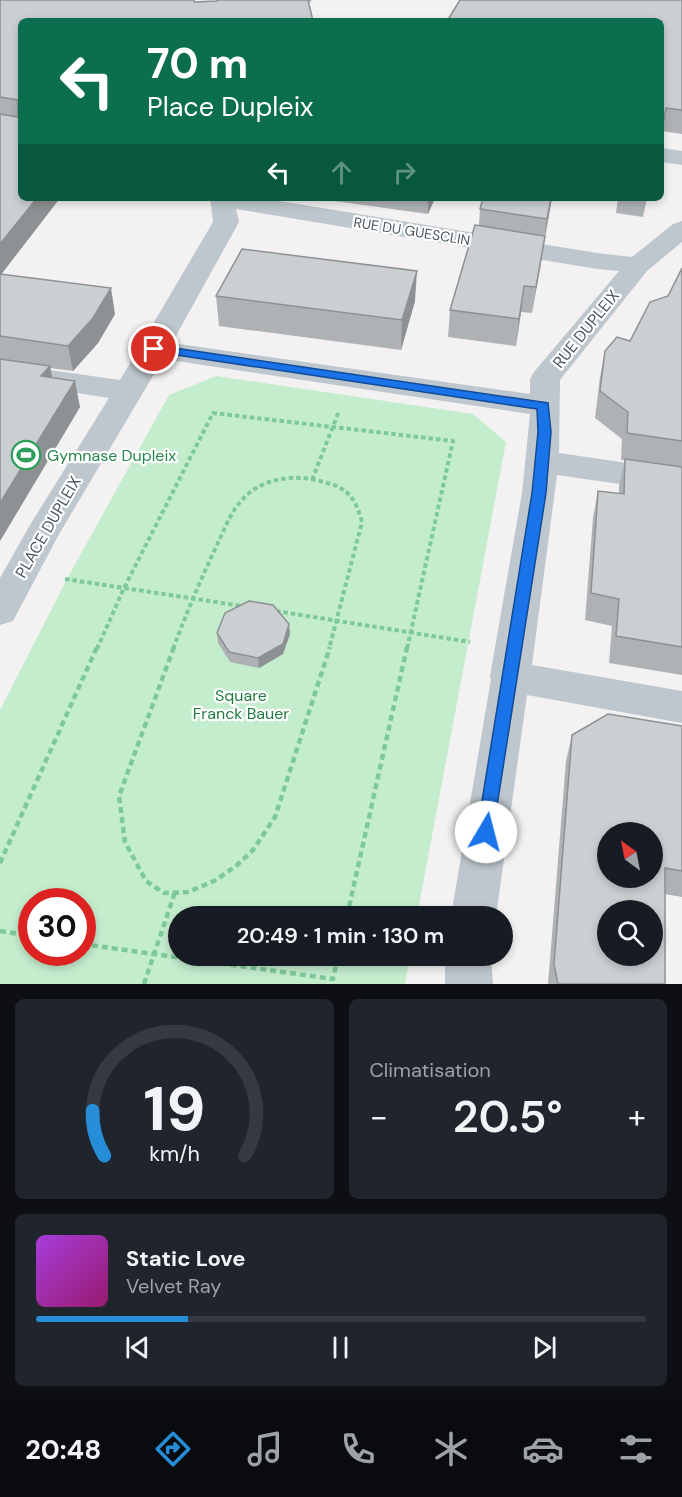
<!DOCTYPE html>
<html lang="fr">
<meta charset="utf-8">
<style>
:root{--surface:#171b24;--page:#20242c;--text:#f1f3f6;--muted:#9ea1a6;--line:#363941;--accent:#268dd9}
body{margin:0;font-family:"DM Sans",sans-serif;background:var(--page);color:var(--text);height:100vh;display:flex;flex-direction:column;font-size:22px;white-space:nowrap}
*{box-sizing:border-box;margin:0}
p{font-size:20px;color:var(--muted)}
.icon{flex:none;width:33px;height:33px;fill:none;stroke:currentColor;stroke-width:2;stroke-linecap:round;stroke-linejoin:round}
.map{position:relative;height:984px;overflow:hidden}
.drawer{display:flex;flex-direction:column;gap:15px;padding:15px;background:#0d0f14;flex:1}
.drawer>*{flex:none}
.top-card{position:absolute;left:18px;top:18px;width:646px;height:183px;border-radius:9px;box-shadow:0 3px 9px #0003;background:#0b6e4f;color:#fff;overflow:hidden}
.needle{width:39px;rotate:328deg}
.tools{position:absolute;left:597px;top:822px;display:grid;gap:12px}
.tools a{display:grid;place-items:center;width:66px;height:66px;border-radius:50%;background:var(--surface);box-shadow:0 3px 9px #0003;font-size:30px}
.speed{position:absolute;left:18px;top:888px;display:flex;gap:12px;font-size:30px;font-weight:700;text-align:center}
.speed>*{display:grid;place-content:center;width:78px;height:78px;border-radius:50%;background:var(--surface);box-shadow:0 3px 9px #0003;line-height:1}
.speed .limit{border:9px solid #d22;background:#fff;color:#111}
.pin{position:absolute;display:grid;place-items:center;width:51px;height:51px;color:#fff;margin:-26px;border:3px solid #fff;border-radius:50%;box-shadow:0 2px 6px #0007}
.me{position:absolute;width:66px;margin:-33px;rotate:8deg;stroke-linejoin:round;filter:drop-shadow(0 0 4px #0008)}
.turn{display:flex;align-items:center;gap:21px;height:126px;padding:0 30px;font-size:27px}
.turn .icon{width:78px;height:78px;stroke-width:2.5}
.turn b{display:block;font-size:42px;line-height:51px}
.lanes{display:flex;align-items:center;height:57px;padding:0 30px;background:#0003;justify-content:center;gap:30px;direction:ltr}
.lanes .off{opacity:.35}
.big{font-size:45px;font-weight:600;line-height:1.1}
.drawer .widget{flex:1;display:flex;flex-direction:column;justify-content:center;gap:9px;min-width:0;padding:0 21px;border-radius:9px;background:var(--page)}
.drawer .dial{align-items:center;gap:0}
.dial svg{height:156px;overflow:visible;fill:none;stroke:var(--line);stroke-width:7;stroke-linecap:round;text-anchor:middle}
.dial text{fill:var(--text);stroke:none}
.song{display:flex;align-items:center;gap:18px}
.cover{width:72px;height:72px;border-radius:9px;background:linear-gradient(135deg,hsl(280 70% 55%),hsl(320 70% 35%))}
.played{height:6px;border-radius:3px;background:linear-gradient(90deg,var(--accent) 25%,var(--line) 25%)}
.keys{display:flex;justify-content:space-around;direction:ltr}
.heat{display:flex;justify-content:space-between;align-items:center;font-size:33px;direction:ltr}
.drawer .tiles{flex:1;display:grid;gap:15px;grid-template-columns:1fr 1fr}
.widget:last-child{grid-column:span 2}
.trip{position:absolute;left:168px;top:906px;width:345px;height:60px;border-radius:30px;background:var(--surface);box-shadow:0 3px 9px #0003;font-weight:600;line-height:60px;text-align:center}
.tab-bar{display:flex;height:96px;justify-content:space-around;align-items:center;background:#090b0e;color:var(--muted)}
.tab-bar .icon{width:42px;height:42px}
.tab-bar .active{color:var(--accent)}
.tab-bar b{font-size:27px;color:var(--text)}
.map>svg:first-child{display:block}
</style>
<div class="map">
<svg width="682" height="984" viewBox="0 0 682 984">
<rect width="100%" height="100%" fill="#f3f1f2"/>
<path fill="#c4edce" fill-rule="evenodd" d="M 216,376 L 473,414 L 506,442 L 417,916 L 178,916 L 178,956 L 410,956 L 405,984 L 0,984 L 0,710 L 67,579 L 169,395 ZM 32,902 L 82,902 L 82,952 L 32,952 Z"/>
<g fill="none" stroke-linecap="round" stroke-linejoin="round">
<g stroke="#7ec999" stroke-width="4" stroke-dasharray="4.5 3" stroke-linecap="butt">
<path d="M 312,480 L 339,411"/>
<path d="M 65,579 L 242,606"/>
<path d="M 276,611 L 470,642"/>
<path d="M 97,649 L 124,588 L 213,413 L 453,441 L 407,649"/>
<path d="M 173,649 C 186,614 200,581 216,547 C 224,531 230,512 243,499 C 259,480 291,474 315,480 C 345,486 354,493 362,522 L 329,649"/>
</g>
<g stroke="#7ec999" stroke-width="4.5" stroke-dasharray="6 4" stroke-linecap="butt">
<path d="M 174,647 L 119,796 L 125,842 L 146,881 L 164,893 L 188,892 L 214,881 L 236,866 L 253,850 L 275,817 L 330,647"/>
<path d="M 0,863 L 97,647"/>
<path d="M 347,916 L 407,647"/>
<path d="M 0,931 L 32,936"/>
<path d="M 82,944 L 333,979 L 338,956"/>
<path d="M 144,984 L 175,892"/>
</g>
<g fill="#bec7cd" fill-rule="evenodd">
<path d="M 662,148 L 682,151 L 682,165 L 662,162 Z"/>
<path d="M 210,198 L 261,198 L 597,253 L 632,257 L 673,224 L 682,221 L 682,242 L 647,271 L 560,380 L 559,453 L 682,471 L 682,493 L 557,475 L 532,665 L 682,691 L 682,723 L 527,695 L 496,916 L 451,916 L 491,679 L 490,676 L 522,493 L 530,414 L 163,359 L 58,536 L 13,621 L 0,625 L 0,578 L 30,525 L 109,398 L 0,381 L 0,363 L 120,380 L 213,222 ZM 236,209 L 597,269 L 619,271 L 534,372 L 530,379 L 530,394 L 172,343 L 239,222 Z"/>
<path d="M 445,956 L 491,956 L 493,984 L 445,984 Z"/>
</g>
</g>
<g fill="#afb2b5">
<path d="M 0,0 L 195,2 L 216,1 L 216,0 L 312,0 L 309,3 L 21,21 L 21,198 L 60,198 L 1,274 L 115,314 L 98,343 L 73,371 L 50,368 L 52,377 L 80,407 L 0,541 Z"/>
<path d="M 682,0 L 682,134 L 662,131 Z"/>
<path d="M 313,198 L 435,198 L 428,214 Z"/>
<path d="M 483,198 L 552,198 L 532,313 L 521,312 L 516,346 L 448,337 L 450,310 L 479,225 L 480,209 Z"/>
<path d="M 618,198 L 647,198 L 643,217 L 616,213 Z"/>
<path d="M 682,268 L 682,675 L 609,663 L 612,626 L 585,620 L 593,518 L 598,491 L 619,494 L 619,486 L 625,460 L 621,460 L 622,439 L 595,418 L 600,377 L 605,351 L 630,341 L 668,296 Z"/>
<path d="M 216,296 L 415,301 L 401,350 L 219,326 Z"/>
<path d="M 217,633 L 290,634 L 283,654 L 259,668 L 230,662 L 218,643 Z"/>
<path d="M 682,726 L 682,897 L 665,894 L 665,984 L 548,984 L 566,761 L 572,735 Z"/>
</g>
<g fill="#8e9193">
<path d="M 37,198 L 60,198 L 0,276 L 0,244 Z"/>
<path d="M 428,198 L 435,198 L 428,214 Z"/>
<path d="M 551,198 L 552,198 L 544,242 L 547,219 Z"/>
<path d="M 545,236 L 541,262 L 532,313 L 536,287 Z"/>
<path d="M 417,271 L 415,301 L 401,350 L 402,320 Z"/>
<path d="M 524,286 L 521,312 L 516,346 L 519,319 Z"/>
<path d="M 111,288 L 115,314 L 98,343 L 73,371 L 68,346 Z"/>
<path d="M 50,366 L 55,392 L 41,376 Z"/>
<path d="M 75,381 L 80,407 L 0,541 L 0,503 Z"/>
<path d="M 289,624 L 290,634 L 283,654 L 259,668 L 258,658 Z"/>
</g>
<g fill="#cbcfd2" stroke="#8e9193" stroke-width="1.5" fill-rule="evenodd">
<path d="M 0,0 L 194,0 L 194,2 L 217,1 L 217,0 L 308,0 L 313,21 L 21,21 L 21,198 L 37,198 L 0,244 L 0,114 L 18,117 L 18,100 L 0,97 Z"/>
<path d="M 460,0 L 682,0 L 682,110 L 666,108 L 662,130 L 662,21 L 447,21 Z"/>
<path d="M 483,198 L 551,198 L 547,219 L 480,209 Z"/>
<path d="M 475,225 L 545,236 L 536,287 L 524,286 L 519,319 L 450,310 Z"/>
<path d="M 242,249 L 417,271 L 402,320 L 216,296 Z"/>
<path d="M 682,268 L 682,441 L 627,433 L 628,412 L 600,391 L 605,351 L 617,337 L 630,341 L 650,302 L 668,296 Z"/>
<path d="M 0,274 L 111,288 L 93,318 L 68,346 L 0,336 Z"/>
<path d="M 0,359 L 50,366 L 41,376 L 75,381 L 0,503 Z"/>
<path d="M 625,459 L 682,467 L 682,647 L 616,636 L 619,599 L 591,593 L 598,491 L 624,494 Z"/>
<path d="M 249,601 L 273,605 L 289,624 L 283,644 L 258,658 L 229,652 L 217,633 L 225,613 Z"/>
<path d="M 608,714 L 682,726 L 682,871 L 665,868 L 665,984 L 558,984 L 554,964 L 572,735 ZM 608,832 L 652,832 L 652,878 L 608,878 ZM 608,910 L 652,910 L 652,956 L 608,956 Z"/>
</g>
<path fill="#1a73e8" stroke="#114b97" stroke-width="1.5" d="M 154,345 L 548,403 L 551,432 L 546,493 L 492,838 L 486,840 L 480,838 L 477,832 L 532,493 L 538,432 L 537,409 L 150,351 L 148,349 Z"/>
<defs>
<g id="stadium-ring" transform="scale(1.5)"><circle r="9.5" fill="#fff" stroke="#2e9e5b" stroke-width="1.5"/><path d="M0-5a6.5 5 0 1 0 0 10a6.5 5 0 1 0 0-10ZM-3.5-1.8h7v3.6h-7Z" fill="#2e9e5b"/></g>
</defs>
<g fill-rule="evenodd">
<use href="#stadium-ring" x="26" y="455"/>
</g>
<g text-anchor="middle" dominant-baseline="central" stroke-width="4.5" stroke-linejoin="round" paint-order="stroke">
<g font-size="14" fill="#4a575d" stroke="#fff">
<text transform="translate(412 231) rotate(9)">RUE DU GUESCLIN</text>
</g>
<g font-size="16" fill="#4a575d" stroke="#fff">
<text transform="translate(586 329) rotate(-51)">RUE DUPLEIX</text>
<text transform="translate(48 527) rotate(-60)">PLACE DUPLEIX</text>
</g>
<g font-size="16" fill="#27864d" stroke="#fff" text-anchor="start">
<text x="47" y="455">Gymnase Dupleix</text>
</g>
<g font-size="16" fill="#1e7b40" stroke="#fff">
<text x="241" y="695">Square<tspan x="241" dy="18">Franck Bauer</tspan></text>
</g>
</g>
</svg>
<div class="tools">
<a><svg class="needle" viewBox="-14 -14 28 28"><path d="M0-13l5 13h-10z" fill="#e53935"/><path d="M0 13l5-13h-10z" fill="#9ea1a6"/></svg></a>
<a><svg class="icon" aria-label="search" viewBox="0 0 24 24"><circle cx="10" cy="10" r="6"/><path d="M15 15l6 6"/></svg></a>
</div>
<div class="speed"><div class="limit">30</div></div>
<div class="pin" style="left:154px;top:349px;background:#d93025"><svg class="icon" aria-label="arrive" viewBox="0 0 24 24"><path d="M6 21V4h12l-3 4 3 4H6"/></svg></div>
<svg class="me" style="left:486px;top:832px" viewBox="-20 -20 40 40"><circle r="19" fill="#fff"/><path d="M0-13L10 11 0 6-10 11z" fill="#1a73e8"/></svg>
<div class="trip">20:49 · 1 min · 130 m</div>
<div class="top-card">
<div class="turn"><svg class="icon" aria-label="left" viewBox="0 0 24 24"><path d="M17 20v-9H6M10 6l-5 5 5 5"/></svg><div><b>70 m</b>Place Dupleix</div></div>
<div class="lanes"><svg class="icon" aria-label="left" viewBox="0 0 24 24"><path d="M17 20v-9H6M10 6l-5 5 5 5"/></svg><svg class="icon off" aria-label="ahead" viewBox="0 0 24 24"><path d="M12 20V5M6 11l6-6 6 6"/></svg><svg class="icon off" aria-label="right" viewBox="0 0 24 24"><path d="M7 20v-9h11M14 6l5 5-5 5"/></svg></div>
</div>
</div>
<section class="drawer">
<div class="tiles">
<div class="widget dial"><svg viewBox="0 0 100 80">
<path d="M14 69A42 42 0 1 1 86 69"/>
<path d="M14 69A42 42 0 0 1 8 46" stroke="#268dd9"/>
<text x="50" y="56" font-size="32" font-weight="700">19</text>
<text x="50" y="72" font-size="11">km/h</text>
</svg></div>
<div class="widget"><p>Climatisation</p>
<div class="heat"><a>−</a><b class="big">20.5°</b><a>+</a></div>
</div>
<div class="widget">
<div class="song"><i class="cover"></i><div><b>Static Love</b><p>Velvet Ray</p></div></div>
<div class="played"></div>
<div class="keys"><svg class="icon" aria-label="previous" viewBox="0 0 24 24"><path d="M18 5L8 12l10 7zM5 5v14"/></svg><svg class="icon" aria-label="pause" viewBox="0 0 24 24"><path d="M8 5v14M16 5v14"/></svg><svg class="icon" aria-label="next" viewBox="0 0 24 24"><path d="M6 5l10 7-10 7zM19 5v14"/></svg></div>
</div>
</div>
</section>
<nav class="tab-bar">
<b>20:48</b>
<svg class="icon active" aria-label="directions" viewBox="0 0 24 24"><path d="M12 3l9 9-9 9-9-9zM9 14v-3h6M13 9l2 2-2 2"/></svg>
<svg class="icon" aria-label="music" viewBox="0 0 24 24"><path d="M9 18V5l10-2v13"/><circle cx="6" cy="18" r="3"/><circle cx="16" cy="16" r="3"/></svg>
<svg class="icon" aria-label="phone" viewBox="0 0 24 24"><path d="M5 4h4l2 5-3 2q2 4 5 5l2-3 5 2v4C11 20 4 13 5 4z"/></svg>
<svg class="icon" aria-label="climate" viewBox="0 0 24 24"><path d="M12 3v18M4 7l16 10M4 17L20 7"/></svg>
<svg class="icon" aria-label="car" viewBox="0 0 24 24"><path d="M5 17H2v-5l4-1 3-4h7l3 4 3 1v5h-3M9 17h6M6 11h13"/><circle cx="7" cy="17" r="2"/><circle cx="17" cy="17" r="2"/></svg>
<svg class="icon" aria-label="filters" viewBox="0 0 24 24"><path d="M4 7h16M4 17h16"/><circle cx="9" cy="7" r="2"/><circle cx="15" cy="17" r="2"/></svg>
</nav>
